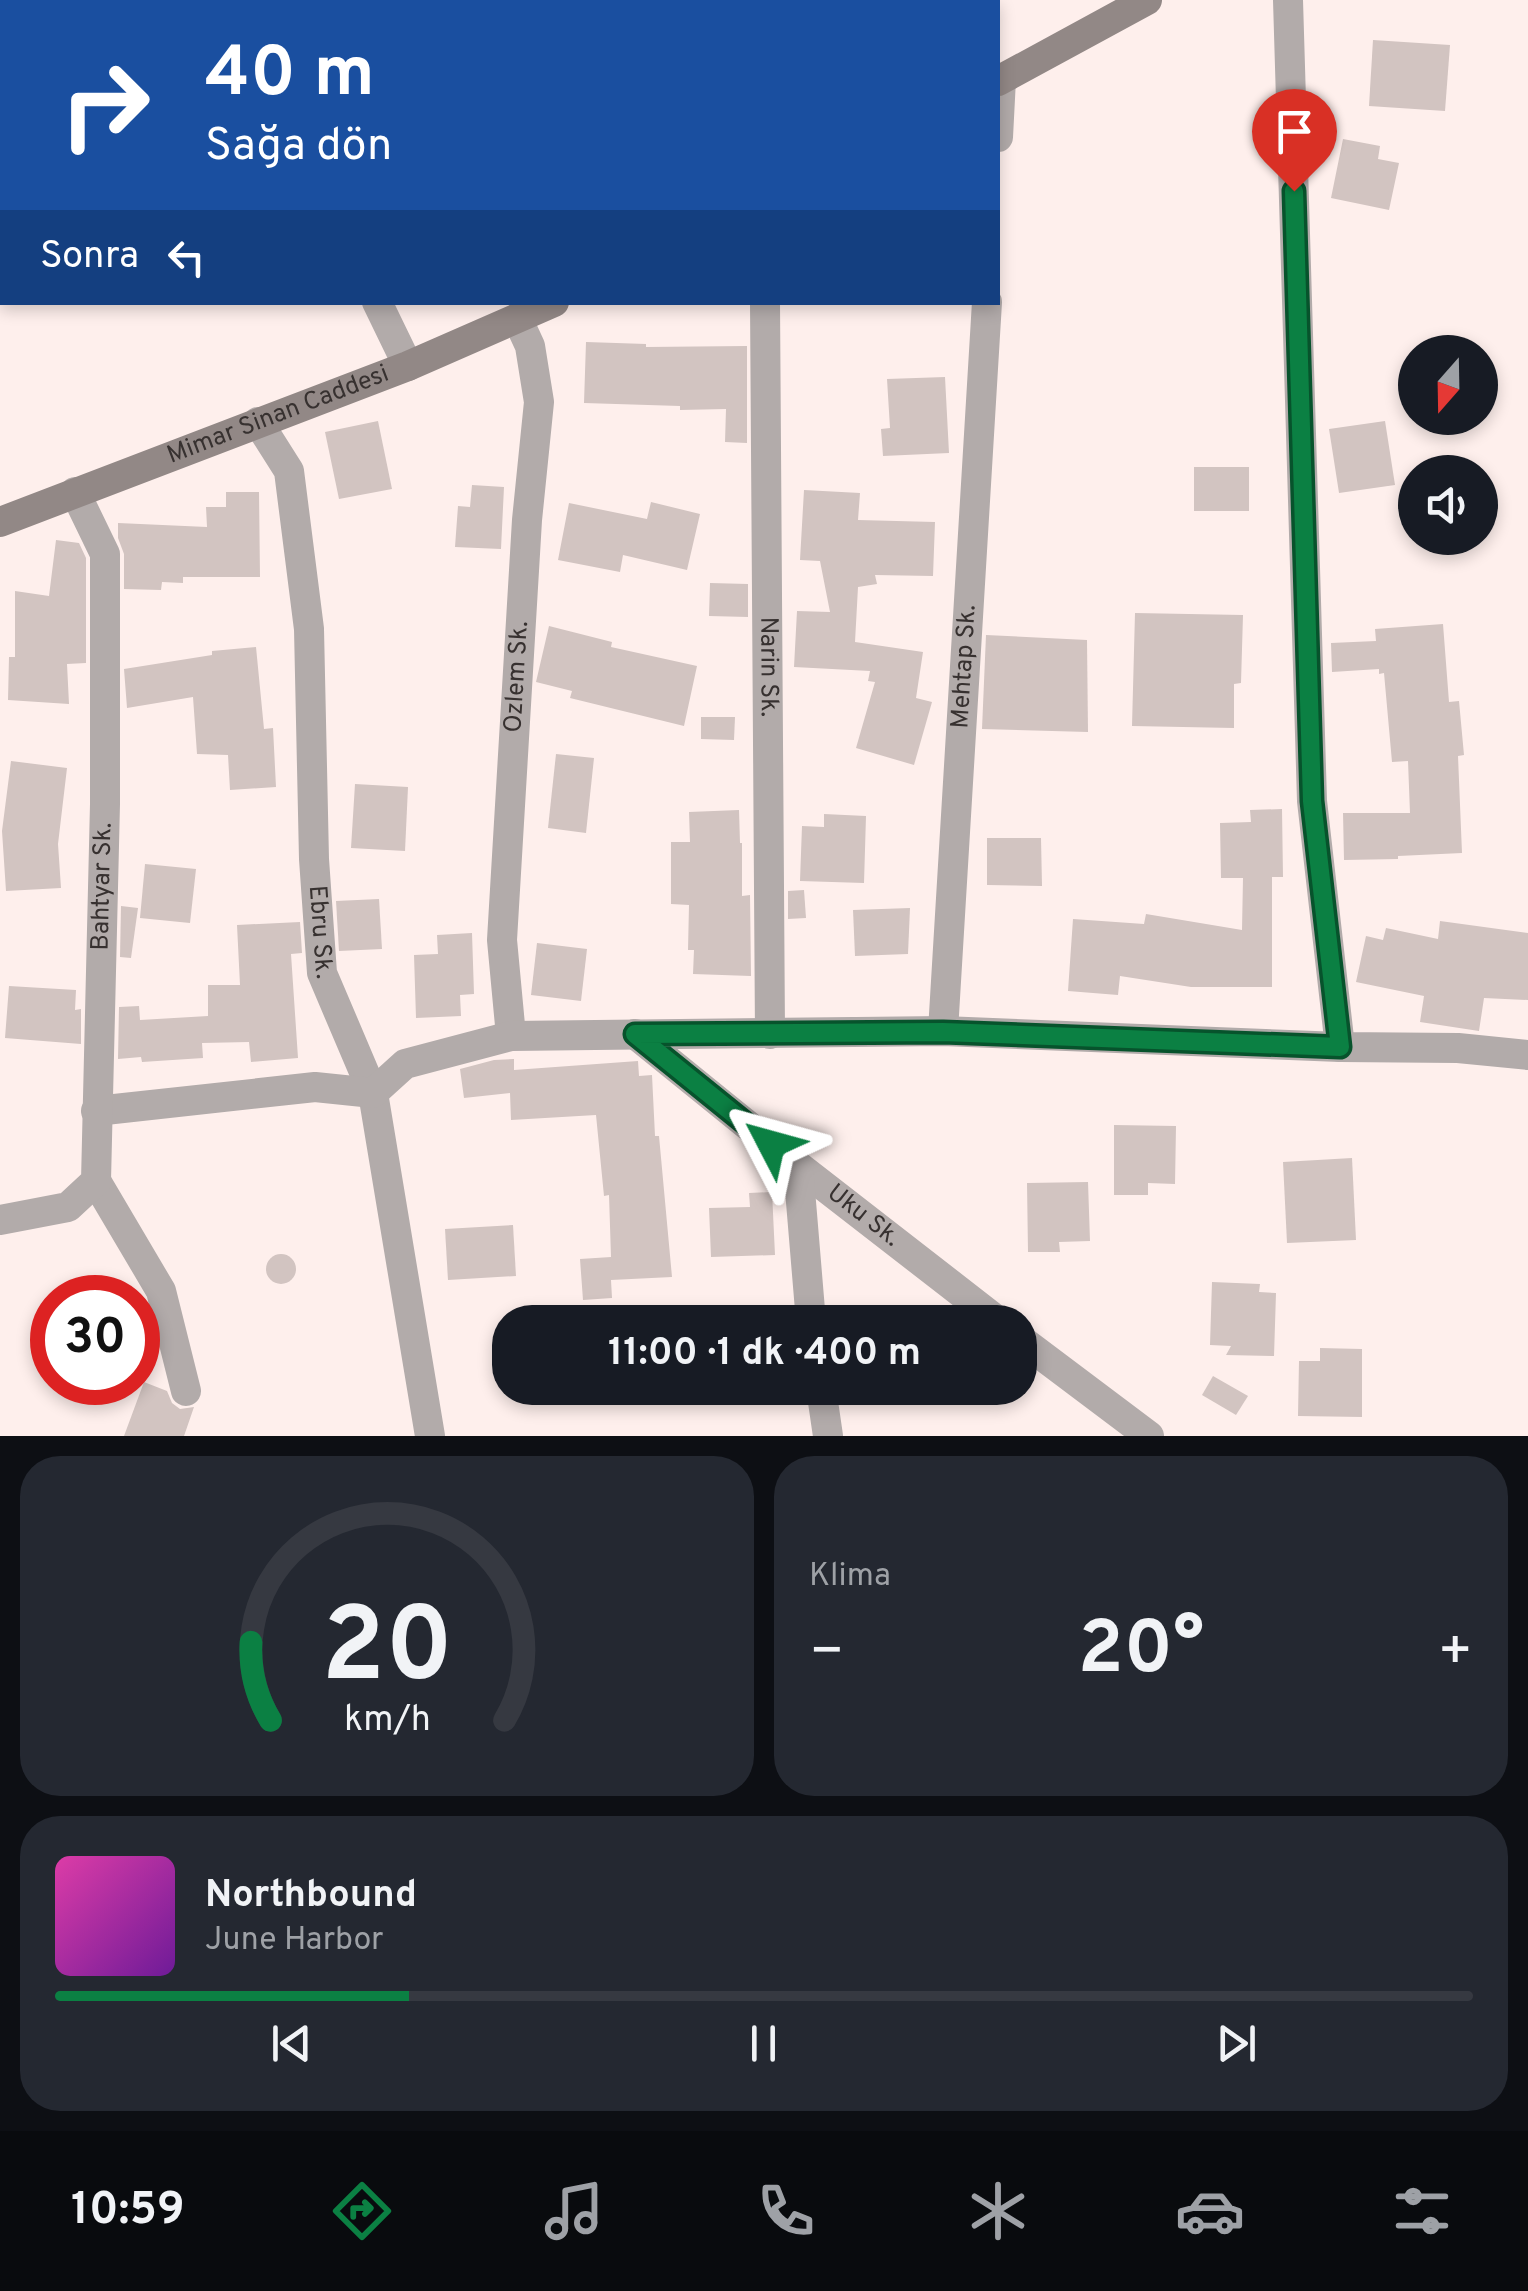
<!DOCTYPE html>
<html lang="tr">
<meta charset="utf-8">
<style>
:root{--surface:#171b24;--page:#242831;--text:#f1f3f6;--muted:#9ea1a6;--line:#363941;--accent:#0b8043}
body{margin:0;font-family:Overpass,sans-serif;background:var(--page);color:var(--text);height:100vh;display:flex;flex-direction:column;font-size:38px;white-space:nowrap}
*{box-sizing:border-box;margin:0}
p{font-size:32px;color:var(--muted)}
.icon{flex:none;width:55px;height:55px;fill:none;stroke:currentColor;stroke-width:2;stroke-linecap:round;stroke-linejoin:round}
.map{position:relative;height:1436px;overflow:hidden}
.details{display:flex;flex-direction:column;gap:20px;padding:20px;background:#0d0f14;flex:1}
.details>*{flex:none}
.banner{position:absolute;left:0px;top:0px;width:1000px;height:305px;box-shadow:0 5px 15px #0003;background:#1a4fa0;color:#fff;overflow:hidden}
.needle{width:65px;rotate:200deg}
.buttons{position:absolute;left:1398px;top:335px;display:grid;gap:20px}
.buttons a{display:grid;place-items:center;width:100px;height:100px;border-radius:50%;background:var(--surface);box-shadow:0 5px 15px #0003;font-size:50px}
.speed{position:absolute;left:30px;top:1275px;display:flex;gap:20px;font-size:50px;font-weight:700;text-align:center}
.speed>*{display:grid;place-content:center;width:130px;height:130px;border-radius:50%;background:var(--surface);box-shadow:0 5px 15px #0003;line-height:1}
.speed .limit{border:15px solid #d22;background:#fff;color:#111}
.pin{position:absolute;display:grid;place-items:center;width:85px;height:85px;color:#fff;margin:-102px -42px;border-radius:50% 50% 50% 0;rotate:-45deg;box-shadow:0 0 10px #0007}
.pin .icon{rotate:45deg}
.me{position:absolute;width:110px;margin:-55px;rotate:309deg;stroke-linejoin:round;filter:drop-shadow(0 0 8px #0008)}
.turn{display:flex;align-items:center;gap:35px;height:210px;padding:0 40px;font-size:45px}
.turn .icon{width:130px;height:130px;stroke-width:2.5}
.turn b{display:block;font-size:70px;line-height:85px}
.then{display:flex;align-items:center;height:95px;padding:0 40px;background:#0003;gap:20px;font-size:38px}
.big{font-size:75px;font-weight:700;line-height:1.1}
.details .widget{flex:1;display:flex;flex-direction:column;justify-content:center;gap:15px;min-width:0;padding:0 35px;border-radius:40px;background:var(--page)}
.details .dial{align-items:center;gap:0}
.dial svg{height:260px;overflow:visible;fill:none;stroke:var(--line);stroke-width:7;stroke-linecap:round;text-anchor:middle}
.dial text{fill:var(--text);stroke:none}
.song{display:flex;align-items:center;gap:30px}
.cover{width:120px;height:120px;border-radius:15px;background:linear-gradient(135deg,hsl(320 70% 55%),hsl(280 70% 35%))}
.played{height:10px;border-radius:5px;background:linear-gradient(90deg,var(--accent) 25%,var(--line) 25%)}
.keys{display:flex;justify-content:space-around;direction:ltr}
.heat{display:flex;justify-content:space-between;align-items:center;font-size:55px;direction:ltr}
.details .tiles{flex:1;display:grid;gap:20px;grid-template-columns:1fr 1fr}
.widget:last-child{grid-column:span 2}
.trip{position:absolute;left:492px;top:1305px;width:545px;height:100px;border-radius:40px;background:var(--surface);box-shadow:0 5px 15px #0003;font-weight:700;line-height:100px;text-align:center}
.tabs{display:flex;height:160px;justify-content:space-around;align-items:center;background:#090b0e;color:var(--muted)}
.tabs .icon{width:70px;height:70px}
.tabs .on{color:var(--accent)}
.tabs b{font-size:45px;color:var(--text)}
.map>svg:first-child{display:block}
</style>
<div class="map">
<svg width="1528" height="1436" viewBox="0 0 1528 1436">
<rect width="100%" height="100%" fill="#feefec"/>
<g fill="#d2c4c1">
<path d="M 1373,40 L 1450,45 L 1445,111 L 1369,106 Z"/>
<path d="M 1343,139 L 1380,146 L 1378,159 L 1399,163 L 1389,210 L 1331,198 Z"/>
<path d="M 586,342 L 646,344 L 646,347 L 747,346 L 747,443 L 725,442 L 726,409 L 680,410 L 680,406 L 584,403 Z"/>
<path d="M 945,377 L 949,453 L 883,456 L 881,429 L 890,428 L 887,379 Z"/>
<path d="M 378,421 L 392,489 L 339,499 L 325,432 Z"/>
<path d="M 1385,421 L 1395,485 L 1339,493 L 1329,429 Z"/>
<rect x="1194" y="467" width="55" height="44"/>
<path d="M 472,485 L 504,487 L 501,549 L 455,547 L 458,506 L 470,507 Z"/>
<path d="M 804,490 L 860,493 L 858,520 L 935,522 L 933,576 L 875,575 L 877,584 L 858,587 L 855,642 L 923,652 L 916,698 L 932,702 L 914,765 L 856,748 L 875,682 L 868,681 L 870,671 L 794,667 L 797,611 L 830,612 L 820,561 L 800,560 Z"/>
<path d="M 226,492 L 259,492 L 260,577 L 183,577 L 183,583 L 162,582 L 161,590 L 124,589 L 124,554 L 118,538 L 118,523 L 207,527 L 206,507 L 226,507 Z"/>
<path d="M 651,502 L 700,514 L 687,570 L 623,555 L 620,572 L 558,560 L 569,503 L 647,519 Z"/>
<path d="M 56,540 L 79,543 L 86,558 L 86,663 L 67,664 L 69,704 L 8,700 L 9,657 L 15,657 L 15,591 L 49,596 Z"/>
<path d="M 710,583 L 748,584 L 748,617 L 709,616 Z"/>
<path d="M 1135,613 L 1243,615 L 1241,683 L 1234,684 L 1234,728 L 1132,726 Z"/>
<path d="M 1443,624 L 1449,702 L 1459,701 L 1464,755 L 1458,756 L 1462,853 L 1398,856 L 1398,859 L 1344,860 L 1343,813 L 1410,813 L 1408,761 L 1392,762 L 1384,673 L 1379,674 L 1379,669 L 1332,672 L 1331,643 L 1376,641 L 1375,629 Z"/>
<path d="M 549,626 L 612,642 L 611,647 L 697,666 L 684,726 L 570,698 L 572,691 L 536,682 Z"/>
<path d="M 986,635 L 1087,640 L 1088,732 L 982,729 Z"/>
<path d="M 256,647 L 264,729 L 273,728 L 276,787 L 230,790 L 228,755 L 197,754 L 193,697 L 127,708 L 124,669 L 212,655 L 212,651 Z"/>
<path d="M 701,717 L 735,717 L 734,740 L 701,739 Z"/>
<path d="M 556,754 L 594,758 L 586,833 L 548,828 Z"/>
<path d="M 11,761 L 67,768 L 58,844 L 61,888 L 6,891 L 2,831 Z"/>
<path d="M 355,784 L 408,787 L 405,851 L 351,848 Z"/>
<path d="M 1282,809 L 1283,877 L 1272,877 L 1272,987 L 1191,987 L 1120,976 L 1118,995 L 1068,991 L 1073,919 L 1144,924 L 1146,914 L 1242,930 L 1243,878 L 1221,878 L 1220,823 L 1251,822 L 1250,810 Z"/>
<path d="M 739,810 L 740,843 L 742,843 L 742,896 L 750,895 L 751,976 L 693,974 L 694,950 L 688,950 L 689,905 L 671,904 L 671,842 L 690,842 L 689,812 Z"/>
<path d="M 824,814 L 866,816 L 864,883 L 800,881 L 802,826 L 824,827 Z"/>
<path d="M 987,838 L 1041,838 L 1042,886 L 987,885 Z"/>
<path d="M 145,864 L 196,869 L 190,923 L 140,918 Z"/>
<path d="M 804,890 L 806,918 L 788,919 L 788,891 Z"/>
<path d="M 379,899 L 382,949 L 339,951 L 336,901 Z"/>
<path d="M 121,906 L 138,908 L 131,958 L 120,957 Z"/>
<path d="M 910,908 L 908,954 L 855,956 L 853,910 Z"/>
<path d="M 1440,921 L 1528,933 L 1528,1000 L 1484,998 L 1479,1031 L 1420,1022 L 1424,996 L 1356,982 L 1366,936 L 1383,940 L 1386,928 L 1438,939 Z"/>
<path d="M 300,922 L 302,953 L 291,954 L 298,1058 L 251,1062 L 249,1042 L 202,1043 L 203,1058 L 142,1062 L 141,1057 L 118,1059 L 119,1007 L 139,1006 L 140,1020 L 208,1016 L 208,985 L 240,985 L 237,925 Z"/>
<path d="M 472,933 L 474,994 L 460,995 L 461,1016 L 416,1018 L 414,955 L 438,954 L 437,935 Z"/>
<path d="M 537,943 L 587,949 L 581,1001 L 531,995 Z"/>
<path d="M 9,986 L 76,990 L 75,1010 L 81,1009 L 81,1044 L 5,1038 Z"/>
<path d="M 514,1059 L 514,1070 L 638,1061 L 639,1076 L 652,1075 L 655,1136 L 659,1136 L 672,1277 L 611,1280 L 612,1298 L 583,1300 L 580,1259 L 611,1257 L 609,1195 L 604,1196 L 596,1115 L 511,1120 L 510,1093 L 464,1098 L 460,1069 L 494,1060 Z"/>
<path d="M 1114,1125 L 1176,1126 L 1175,1184 L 1148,1183 L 1148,1195 L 1114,1195 Z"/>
<path d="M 1352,1158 L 1356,1240 L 1287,1243 L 1283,1162 Z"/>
<path d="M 1088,1182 L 1090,1241 L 1059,1242 L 1060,1252 L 1028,1252 L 1027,1183 Z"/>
<path d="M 772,1192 L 775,1255 L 711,1257 L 709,1208 L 750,1207 L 749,1193 Z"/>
<path d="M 513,1225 L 516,1276 L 448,1280 L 445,1229 Z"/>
<circle cx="281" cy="1269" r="15"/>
<path d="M 1212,1282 L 1260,1284 L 1259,1292 L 1276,1293 L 1274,1356 L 1226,1355 L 1231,1346 L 1210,1345 Z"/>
<path d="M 1320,1348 L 1362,1349 L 1362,1417 L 1298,1416 L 1299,1361 L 1320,1361 Z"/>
<path d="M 1213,1376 L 1248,1396 L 1236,1415 L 1202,1395 Z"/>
<path d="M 144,1382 L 167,1391 L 172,1403 L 180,1409 L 194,1407 L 184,1436 L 124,1436 Z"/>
</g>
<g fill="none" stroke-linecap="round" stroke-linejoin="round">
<g stroke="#b2abaa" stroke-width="30">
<path d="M 234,0 L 235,2"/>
<path d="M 556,0 L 557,2"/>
<path d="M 1288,0 L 1312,801 L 1340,1047"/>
<path d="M 998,137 L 1001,79"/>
<path d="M 377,302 L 408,366"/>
<path id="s1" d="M 765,302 L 770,1034"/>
<path id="s2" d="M 258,422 L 289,471 L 309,629 L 314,859 L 322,973 L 373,1093 L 430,1436"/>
<path id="s3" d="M 943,1031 L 987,302"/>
<path id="s4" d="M 635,1034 L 798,1166 L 999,1322"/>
<path id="s5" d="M 511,1036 L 502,940 L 527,520 L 539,402 L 530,346 L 518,320"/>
<path d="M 96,1111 L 315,1087 L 373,1093 L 405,1064 L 511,1036 L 943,1031 L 1340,1047 L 1458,1048 L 1528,1055"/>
<path d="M 798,1166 L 811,1322"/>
<path d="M 96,1181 L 161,1291 L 186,1391"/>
<path id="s6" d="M 0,1220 L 68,1207 L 96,1181 L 105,804 L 105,554 L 75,492"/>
<path d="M 1020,1339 L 1149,1436"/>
<path d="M 821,1388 L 828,1436"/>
</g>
<g stroke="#928886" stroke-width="30">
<path d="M 998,81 L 1147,0"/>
<path id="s7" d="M 0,522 L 408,366 L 554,302"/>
</g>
</g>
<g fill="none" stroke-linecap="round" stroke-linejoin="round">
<g stroke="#07532c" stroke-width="25">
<path id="route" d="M 771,1144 L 635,1034 L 943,1032 L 1340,1047 L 1312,801 L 1294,191"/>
</g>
<use href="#route" stroke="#0b8043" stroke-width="18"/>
</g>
<g text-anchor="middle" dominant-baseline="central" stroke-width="8" stroke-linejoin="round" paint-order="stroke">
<g font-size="25" fill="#373130" stroke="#fff">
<text stroke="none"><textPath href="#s7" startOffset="298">Mimar Sinan Caddesi</textPath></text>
<text stroke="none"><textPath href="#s3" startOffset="365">Mehtap Sk.</textPath></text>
<text stroke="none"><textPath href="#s1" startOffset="365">Narin Sk.</textPath></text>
<text stroke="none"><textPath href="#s5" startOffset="360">Ozlem Sk.</textPath></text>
<text stroke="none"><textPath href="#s6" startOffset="402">Bahtyar Sk.</textPath></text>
<text stroke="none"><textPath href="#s2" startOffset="520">Ebru Sk.</textPath></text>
<text stroke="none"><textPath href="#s4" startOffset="292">Uku Sk.</textPath></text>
</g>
</g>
</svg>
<div class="buttons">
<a><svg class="needle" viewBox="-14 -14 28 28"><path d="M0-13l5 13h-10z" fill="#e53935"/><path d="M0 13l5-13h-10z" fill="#9ea1a6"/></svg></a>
<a><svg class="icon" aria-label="sound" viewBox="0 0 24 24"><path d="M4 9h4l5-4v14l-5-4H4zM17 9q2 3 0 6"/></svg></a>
</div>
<div class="speed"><div class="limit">30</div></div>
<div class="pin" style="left:1294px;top:191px;background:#d93025"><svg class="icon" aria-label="arrive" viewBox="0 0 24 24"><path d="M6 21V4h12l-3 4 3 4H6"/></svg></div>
<svg class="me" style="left:771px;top:1144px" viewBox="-20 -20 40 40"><path d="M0-17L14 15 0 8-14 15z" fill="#0b8043" stroke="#fff" stroke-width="4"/></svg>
<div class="trip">11:00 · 1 dk · 400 m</div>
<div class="banner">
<div class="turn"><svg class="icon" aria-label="right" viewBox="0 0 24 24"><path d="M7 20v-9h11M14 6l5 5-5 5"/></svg><div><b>40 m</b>Sağa dön</div></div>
<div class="then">Sonra<svg class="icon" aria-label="left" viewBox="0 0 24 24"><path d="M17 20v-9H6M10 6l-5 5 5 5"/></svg></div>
</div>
</div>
<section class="details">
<div class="tiles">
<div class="widget dial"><svg viewBox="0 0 100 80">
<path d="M14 69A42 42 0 1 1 86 69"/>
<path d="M14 69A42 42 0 0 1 8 45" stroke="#0b8043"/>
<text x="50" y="56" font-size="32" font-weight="700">20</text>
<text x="50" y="72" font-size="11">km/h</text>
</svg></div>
<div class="widget"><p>Klima</p>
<div class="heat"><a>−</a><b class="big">20°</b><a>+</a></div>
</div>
<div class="widget">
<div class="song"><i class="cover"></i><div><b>Northbound</b><p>June Harbor</p></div></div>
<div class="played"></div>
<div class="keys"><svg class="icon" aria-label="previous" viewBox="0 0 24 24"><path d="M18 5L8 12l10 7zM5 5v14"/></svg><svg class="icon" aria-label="pause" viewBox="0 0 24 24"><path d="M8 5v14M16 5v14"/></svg><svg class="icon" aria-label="next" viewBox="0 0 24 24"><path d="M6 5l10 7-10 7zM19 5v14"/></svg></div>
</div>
</div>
</section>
<nav class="tabs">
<b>10:59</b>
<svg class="icon on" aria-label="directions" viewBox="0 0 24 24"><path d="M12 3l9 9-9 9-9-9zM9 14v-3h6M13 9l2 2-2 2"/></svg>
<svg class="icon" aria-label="music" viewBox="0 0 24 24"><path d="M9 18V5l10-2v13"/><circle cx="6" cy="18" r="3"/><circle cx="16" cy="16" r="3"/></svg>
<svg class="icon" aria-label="phone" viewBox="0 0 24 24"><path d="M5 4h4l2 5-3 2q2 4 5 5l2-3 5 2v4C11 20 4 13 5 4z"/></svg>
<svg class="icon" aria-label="climate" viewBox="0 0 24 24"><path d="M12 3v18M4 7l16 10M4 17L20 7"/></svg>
<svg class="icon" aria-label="car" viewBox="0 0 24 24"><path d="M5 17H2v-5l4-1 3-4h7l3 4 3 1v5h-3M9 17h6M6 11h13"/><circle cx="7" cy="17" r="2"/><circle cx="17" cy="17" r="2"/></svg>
<svg class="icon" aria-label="filters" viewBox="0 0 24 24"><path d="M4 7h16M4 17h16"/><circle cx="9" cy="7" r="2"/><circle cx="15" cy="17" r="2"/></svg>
</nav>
